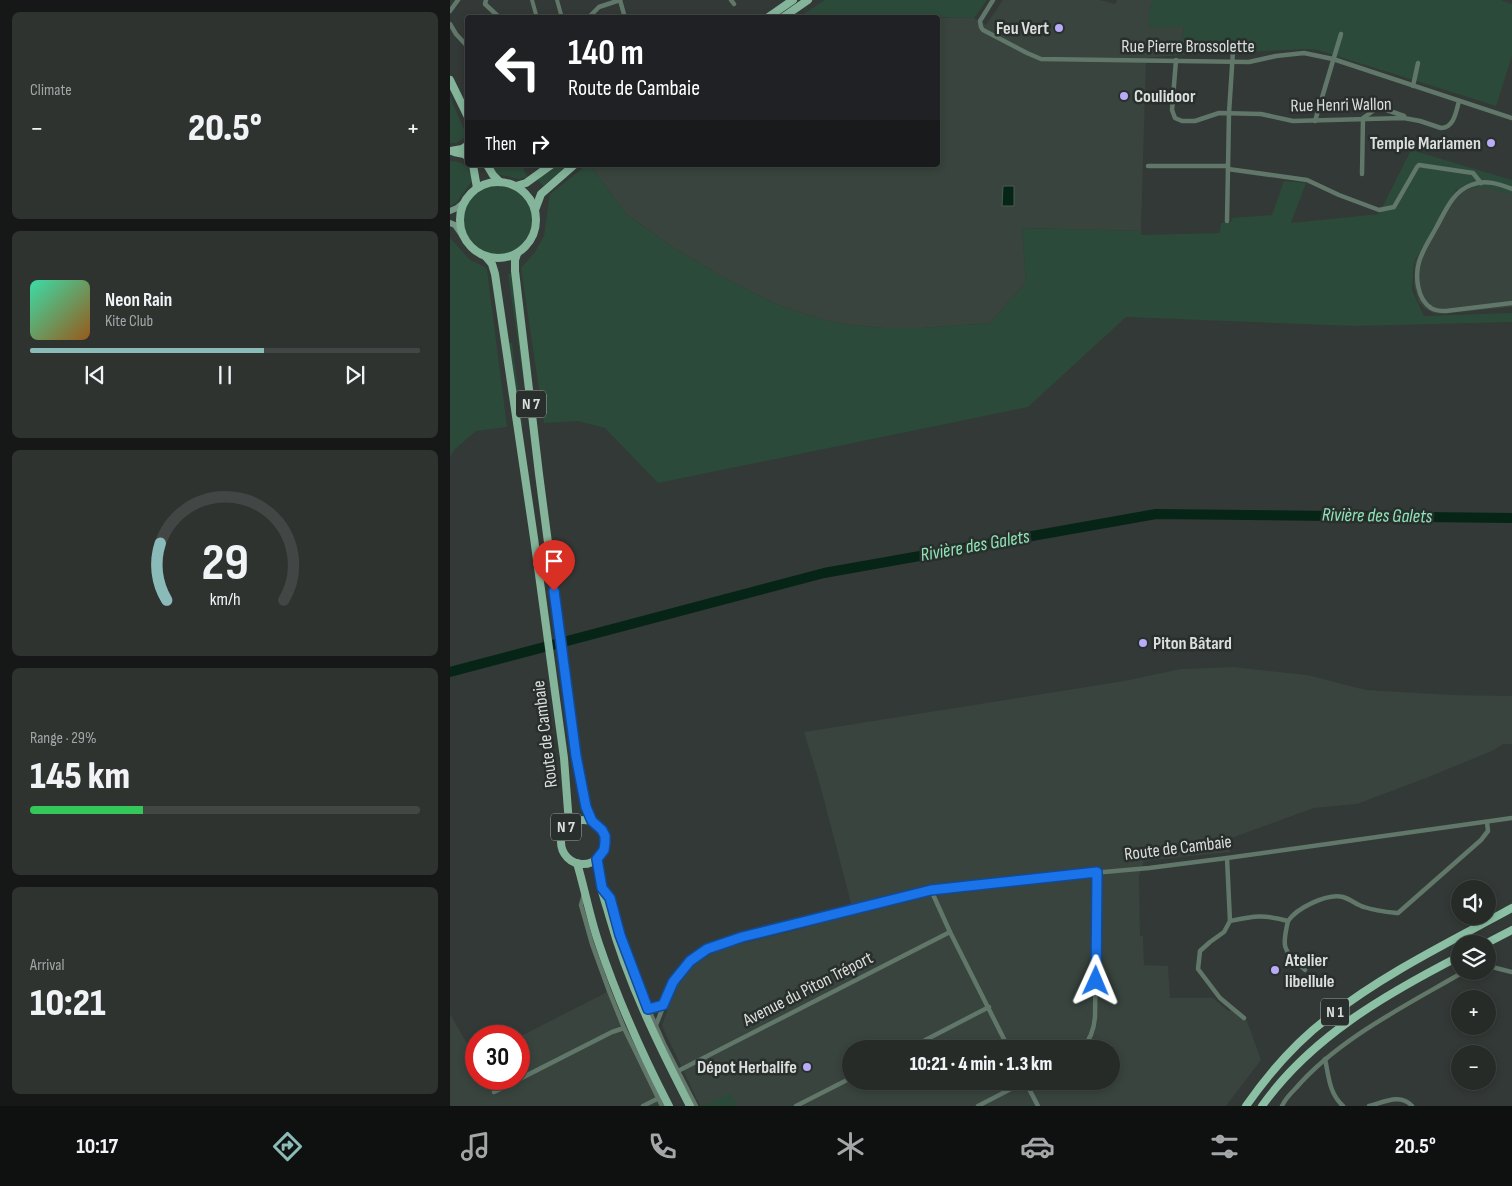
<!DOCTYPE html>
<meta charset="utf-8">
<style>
:root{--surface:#262b28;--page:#2e3330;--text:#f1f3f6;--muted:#a4a7a8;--line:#424745;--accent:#8bbbb9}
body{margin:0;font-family:"Sofia Sans Condensed",sans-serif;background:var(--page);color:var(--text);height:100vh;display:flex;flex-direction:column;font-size:19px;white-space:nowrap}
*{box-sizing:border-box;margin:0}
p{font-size:16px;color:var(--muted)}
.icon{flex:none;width:28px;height:28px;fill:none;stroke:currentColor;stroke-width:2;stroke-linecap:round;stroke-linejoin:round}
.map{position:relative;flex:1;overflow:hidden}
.sheet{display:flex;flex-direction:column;gap:12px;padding:12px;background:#151816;width:450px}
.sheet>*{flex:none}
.hud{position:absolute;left:15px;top:15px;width:475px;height:152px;border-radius:5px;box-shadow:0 2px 8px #0003,0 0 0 1px var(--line);background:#202124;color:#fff;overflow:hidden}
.buttons{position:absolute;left:1001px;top:880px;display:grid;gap:10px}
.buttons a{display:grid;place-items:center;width:45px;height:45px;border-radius:50%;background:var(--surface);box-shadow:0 2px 8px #0003,0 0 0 1px var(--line);font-size:25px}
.speed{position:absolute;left:15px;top:1025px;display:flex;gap:10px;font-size:25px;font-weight:700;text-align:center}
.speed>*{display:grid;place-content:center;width:65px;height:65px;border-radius:50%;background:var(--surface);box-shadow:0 2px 8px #0003,0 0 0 1px var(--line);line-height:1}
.speed .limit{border:8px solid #d22;background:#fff;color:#111}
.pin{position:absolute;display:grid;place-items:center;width:42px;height:42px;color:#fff;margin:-51px -21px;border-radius:50% 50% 50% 0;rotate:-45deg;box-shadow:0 0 5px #0007}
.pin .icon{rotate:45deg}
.me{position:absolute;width:55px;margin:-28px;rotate:1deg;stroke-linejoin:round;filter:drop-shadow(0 0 4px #0008)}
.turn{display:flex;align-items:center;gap:18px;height:105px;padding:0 20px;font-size:22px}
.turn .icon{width:65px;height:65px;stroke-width:2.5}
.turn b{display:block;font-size:35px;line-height:42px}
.then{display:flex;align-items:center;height:48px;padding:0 20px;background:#0003;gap:10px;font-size:19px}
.big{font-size:38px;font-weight:800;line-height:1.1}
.sheet .tile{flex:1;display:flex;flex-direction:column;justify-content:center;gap:8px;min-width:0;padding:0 18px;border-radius:8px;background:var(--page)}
.sheet .dial{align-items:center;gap:0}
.dial svg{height:130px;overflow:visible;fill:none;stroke:var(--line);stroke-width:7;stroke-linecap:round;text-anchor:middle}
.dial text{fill:var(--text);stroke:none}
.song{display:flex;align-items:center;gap:15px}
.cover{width:60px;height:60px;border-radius:8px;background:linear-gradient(135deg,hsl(160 70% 55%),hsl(30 70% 35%))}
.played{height:5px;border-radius:2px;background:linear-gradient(90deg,var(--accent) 60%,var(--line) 60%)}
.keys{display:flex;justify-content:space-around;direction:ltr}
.heat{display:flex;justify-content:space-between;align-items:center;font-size:28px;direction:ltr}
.charge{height:8px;border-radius:4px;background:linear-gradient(90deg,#34c759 29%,var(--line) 0)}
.trip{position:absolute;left:392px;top:1040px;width:278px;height:50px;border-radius:25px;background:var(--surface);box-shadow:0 2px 8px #0003,0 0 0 1px var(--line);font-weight:800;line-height:50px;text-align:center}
.dock{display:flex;height:80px;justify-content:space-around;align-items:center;background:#0f1110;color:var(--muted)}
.dock .icon{width:35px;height:35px}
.dock .current{color:var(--accent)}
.dock b{font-size:22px;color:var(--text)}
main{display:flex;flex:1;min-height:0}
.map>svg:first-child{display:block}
</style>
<main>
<section class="sheet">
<div class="tile"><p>Climate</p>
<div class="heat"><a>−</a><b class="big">20.5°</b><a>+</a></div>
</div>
<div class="tile">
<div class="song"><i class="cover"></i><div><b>Neon Rain</b><p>Kite Club</p></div></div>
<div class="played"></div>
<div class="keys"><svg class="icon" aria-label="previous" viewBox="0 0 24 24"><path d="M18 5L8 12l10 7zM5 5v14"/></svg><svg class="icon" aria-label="pause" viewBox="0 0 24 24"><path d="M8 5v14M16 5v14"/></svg><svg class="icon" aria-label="next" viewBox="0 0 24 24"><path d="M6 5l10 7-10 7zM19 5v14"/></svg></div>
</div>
<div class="tile dial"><svg viewBox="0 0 100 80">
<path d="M14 69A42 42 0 1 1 86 69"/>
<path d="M14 69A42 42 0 0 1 10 34" stroke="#8bbbb9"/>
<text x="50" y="56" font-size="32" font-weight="700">29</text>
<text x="50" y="72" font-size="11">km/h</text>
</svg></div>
<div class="tile"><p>Range · 29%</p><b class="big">145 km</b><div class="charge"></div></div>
<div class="tile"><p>Arrival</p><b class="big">10:21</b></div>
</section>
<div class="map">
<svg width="1062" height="1106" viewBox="0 0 1062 1106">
<rect width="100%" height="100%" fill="#333936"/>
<g fill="#38443d" fill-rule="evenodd">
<path d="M 553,0 L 650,0 L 665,4 L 667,0 L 703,0 L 700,8 L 734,26 L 731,55 L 696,58 L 691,231 L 572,228 L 576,282 L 540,323 L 473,328 L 434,328 L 399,325 L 373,320 L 325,304 L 269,275 L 219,245 L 175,213 L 140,165 L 488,165 L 488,18 L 524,18 L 536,25 Z"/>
<path d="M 1033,180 L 1062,186 L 1062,307 L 991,314 L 983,313 L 974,308 L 968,301 L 966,293 L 964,286 L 965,262 L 1007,191 Z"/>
<path d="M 783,667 L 857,675 L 916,690 L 1001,695 L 1062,696 L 1062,744 L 1053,744 L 1044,750 L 976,778 L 907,804 L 864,808 L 781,838 L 780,852 L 694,861 L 689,876 L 690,936 L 693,936 L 694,965 L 718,966 L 720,998 L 763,998 L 778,1011 L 782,1010 L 797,1021 L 811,1060 L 776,1106 L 250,1106 L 212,1026 L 227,981 L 238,969 L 264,952 L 280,946 L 347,930 L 407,912 L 401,903 L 369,781 L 354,732 L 674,681 L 731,669 ZM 401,1049 L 661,1049 L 661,1081 L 401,1081 Z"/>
<path d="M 159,991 L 212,1106 L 0,1106 L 0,1014 L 26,1059 L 26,1079 L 69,1079 L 69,1037 Z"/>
</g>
<g fill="#2c4a3a">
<path d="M 375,0 L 537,0 L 524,18 L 416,16 L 400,18 L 349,17 Z"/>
<path d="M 703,0 L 1050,0 L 1062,4 L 1062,56 L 1046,106 L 868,50 L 856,49 L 731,55 L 734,26 L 699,28 L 700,8 Z"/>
<path d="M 0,97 L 17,136 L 6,143 L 0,143 Z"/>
<path d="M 961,150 L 1062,180 L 1062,194 L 1033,187 L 1006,190 L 964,262 L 962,290 L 974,316 L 1062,313 L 1062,322 L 905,326 L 676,317 L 578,407 L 208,483 L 155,428 L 128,421 L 94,423 L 71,268 L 85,252 L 94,236 L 100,194 L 137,165 L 140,165 L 175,213 L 219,245 L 269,275 L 325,304 L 373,320 L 399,325 L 434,328 L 473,328 L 540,323 L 576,282 L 572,228 L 691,231 L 691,235 L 770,233 L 771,223 L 781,222 L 782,218 L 822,215 L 834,181 L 856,183 L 841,223 L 929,214 Z"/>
<path d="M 0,161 C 14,162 21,167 22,181 L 6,203 L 0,206 Z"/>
<path d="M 43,165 L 73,165 L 74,171 L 78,177 L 69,179 L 47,174 L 41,166 Z"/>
<path d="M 105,165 L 118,165 L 93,186 L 87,179 Z"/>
<circle cx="47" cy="220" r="35"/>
<path d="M 0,238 L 20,260 L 35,267 L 37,270 L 57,427 L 26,431 L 4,450 L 0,457 Z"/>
<path d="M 58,274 L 62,274 L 80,424 Z"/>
<path d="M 58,343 L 62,343 L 73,426 L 69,426 Z"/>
<path d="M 280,1093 L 287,1106 L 250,1106 L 257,1103 L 258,1104 Z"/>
</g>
<path fill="#062517" stroke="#465c52" d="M 553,186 L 564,186 L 564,206 L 552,206 Z"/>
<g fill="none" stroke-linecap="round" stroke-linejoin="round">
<path stroke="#062517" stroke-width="10" d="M 0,672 L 374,573 L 706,514 L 1062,518"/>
<g stroke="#60776a" stroke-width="4">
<path d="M 82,0 L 87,18"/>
<path d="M 107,0 L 112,18"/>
</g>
<g stroke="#60776a" stroke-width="4.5">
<path d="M 36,0 L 35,4 L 50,18"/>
<path d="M 170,0 L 175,18"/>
<path d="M 281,0 L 284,4"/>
<path d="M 543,0 L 530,21 L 531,27 L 533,30 L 577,53 L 591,59 L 799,62 L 826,56 L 854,53 L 883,59 L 1062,118"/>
<path d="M 0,11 L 8,0"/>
<path d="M 138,18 L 149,7 L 170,0"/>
<path d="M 0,24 L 6,34 L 18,47"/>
<path d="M 726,60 L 722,110 L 725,118 L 732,121 L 745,121 L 769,113 L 811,114 L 843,121 L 954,118 L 970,121 L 991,128 C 1004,128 1006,112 1009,101"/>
<path d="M 963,86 L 968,63"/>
<path d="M 865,121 L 891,34"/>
<path d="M 698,166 L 778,166"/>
<path d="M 778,169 L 857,180 L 889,195 L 929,210 L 944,207 L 967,167 L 969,165 L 1023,173 L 1031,183"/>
<path d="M 912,174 L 913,118 L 926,109 L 931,108 L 954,116"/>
<path d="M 1062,189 C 1049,184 1035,179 1021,185 C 1002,192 995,212 986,228 C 980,239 972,251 969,262 C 965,276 967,299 981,308 C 985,311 991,311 996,311 L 1062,303"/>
<path d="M 777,221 L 779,113 L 783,51"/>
<path d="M 777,858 L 780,921 L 774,932 L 760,942 L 750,951 L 748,969 L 770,998 L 794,1018"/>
<path d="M 153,890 L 160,898 L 170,935 L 195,1001 L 214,1044 L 246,1106"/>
<path d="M 481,890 L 500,932 L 559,1049"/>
<path d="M 134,894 L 131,905 L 142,944 L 159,991 L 174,1028 L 212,1106"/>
<path d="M 780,921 C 804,916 813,914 838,921 C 847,908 877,893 893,897 C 900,899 907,905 914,907 C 925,911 937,912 948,913 L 1031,840 L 1038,831 L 1037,822"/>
<path d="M 838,921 C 831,951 834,949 855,970"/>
<path d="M 1038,966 L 1062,972"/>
<path d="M 198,1009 L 213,1005"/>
<path d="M 206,1025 L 223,982 L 240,961 L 257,949 L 292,937 L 457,895 L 481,890 L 586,878 L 699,868 L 777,858 L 1062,818"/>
<path d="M 458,1049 L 539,1007"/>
<path d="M 632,1049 C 640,1040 644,1029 645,1017 L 647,872"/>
<path d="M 875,1059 C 879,1077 879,1093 893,1106"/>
<path d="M 228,1071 L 500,932"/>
<path d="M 575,1081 L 588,1106"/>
<path d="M 44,1092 L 162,1032 L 174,1028"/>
<path d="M 193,1106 L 209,1098"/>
<path d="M 346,1106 L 401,1078"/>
<path d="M 528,1106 L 576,1081"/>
<path d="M 832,1106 C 835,1099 841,1093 846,1088 C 889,1038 959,1004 1015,971"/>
<path d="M 919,1106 C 934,1102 951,1093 962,1106"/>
</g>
<g stroke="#759a85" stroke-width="6">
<path d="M 0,211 L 7,208 L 14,202"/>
<path d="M 0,223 L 5,225 L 12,235"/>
</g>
<g stroke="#84b49a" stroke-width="8">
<path d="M 317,18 L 343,0"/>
<path d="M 332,18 L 358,0"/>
<path d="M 0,80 L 18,117"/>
<path d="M 0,151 L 12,149 L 18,145"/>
<path d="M 4,152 L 14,154 L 18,157"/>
<path d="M 23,165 L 27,188"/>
<path d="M 37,165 L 43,175 L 50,182"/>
<circle cx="48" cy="220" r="38"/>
<path d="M 66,186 L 76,183 L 101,165"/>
<path d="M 85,210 L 91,194 L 124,165"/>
<path d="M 67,254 L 65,260 L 65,271 L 89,474 L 126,756 L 136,807 L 142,821"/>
<path d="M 36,257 L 42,264 L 45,274 L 84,538 L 114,758 L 119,824"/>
<circle cx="133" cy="842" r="22"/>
<path d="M 147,859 C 147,878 154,898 159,915 C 178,983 208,1044 240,1106"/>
<path d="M 127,863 C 135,890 140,918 149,944 C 168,1000 192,1054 219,1106"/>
</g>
<g stroke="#8bc0a4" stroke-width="8">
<path d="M 1035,944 L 1062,930"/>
<path d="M 796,1106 C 819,1073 847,1041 879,1017 C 935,973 1000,942 1062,908"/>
<path d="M 812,1106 C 861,1037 936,994 1010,956"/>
</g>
</g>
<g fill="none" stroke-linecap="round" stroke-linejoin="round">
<g stroke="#114b97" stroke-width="12">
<path id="route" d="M 104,591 L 126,756 L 136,807 L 142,821 L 152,830 L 155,836 L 155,843 L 154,850 L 147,859 L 152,888 L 160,898 L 170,935 L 198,1009 L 213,1005 L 223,982 L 240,961 L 257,949 L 292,937 L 481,890 L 647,872 L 646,981"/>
</g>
<use href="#route" stroke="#1a73e8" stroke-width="9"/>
</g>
<g fill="#b8abf7" stroke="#292f2c" stroke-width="2">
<circle cx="609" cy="28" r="5"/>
<circle cx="674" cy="96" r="5"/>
<circle cx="1041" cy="143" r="5"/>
<circle cx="693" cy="643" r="5"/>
<circle cx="825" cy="970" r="5"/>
<circle cx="357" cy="1067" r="5"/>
</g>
<g text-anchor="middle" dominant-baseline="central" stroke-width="5" stroke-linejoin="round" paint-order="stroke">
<g fill="#292f2c" stroke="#a5aaa7" stroke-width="1">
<rect x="66" y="390.5" width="30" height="27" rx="4"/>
<rect x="101" y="813.5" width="30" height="27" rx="4"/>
<rect x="871" y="998.5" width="28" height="27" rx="4"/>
</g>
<g font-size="16" font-weight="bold" fill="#dadedc">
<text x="81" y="404">N 7</text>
<text x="116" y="827">N 7</text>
<text x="885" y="1012">N 1</text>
</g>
<g font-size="18" font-weight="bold" fill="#dadedc" stroke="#292f2c" text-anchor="end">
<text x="599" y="28">Feu Vert</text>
<text x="684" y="96" text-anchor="start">Coulidoor</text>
<text x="1031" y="143">Temple Mariamen</text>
<text x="703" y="643" text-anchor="start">Piton Bâtard</text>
<text x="835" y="960" text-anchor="start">Atelier<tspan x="835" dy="21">libellule</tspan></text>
<text x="347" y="1067">Dépot Herbalife</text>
</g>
<g font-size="18" fill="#dadedc" stroke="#292f2c">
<text x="738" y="46">Rue Pierre Brossolette</text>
<text transform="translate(891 105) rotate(-1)">Rue Henri Wallon</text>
<text transform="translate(95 734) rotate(-97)">Route de Cambaie</text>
<text transform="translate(728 848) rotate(-7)">Route de Cambaie</text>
<text transform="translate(358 989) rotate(-27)">Avenue du Piton Tréport</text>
</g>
<g font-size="19" font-style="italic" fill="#8fe5b8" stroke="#292f2c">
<text transform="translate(927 516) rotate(1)">Rivière des Galets</text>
<text transform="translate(525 546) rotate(-10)">Rivière des Galets</text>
</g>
</g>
</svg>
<div class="buttons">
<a><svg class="icon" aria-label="sound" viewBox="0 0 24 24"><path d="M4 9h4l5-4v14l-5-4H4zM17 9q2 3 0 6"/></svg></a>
<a><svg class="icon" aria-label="layers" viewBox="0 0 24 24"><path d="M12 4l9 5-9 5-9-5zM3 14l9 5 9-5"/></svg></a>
<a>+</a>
<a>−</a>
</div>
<div class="speed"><div class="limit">30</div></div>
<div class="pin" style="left:104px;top:591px;background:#d93025"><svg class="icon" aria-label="arrive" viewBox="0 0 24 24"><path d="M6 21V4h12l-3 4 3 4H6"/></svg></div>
<svg class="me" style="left:646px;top:981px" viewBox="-20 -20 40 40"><path d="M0-17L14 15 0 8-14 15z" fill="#1a73e8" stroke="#fff" stroke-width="4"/></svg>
<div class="trip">10:21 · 4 min · 1.3 km</div>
<div class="hud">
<div class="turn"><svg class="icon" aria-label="left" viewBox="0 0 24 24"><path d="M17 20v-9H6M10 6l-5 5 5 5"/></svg><div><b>140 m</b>Route de Cambaie</div></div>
<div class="then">Then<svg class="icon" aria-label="right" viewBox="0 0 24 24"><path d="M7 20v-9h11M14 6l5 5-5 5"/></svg></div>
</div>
</div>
</main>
<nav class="dock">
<b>10:17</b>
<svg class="icon current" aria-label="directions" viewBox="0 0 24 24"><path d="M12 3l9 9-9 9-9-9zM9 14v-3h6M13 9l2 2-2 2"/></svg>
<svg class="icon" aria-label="music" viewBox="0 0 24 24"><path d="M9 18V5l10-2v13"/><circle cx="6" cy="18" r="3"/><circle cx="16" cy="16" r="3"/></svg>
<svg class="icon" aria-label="phone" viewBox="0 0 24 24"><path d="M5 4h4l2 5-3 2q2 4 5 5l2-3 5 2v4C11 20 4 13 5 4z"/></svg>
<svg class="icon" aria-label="climate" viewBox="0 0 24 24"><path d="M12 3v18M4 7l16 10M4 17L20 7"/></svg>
<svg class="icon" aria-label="car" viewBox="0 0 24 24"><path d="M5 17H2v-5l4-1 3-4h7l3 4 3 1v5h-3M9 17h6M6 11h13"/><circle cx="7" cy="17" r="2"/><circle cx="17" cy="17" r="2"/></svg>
<svg class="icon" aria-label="filters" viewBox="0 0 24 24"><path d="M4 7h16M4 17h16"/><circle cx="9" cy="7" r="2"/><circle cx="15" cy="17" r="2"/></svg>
<b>20.5°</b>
</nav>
